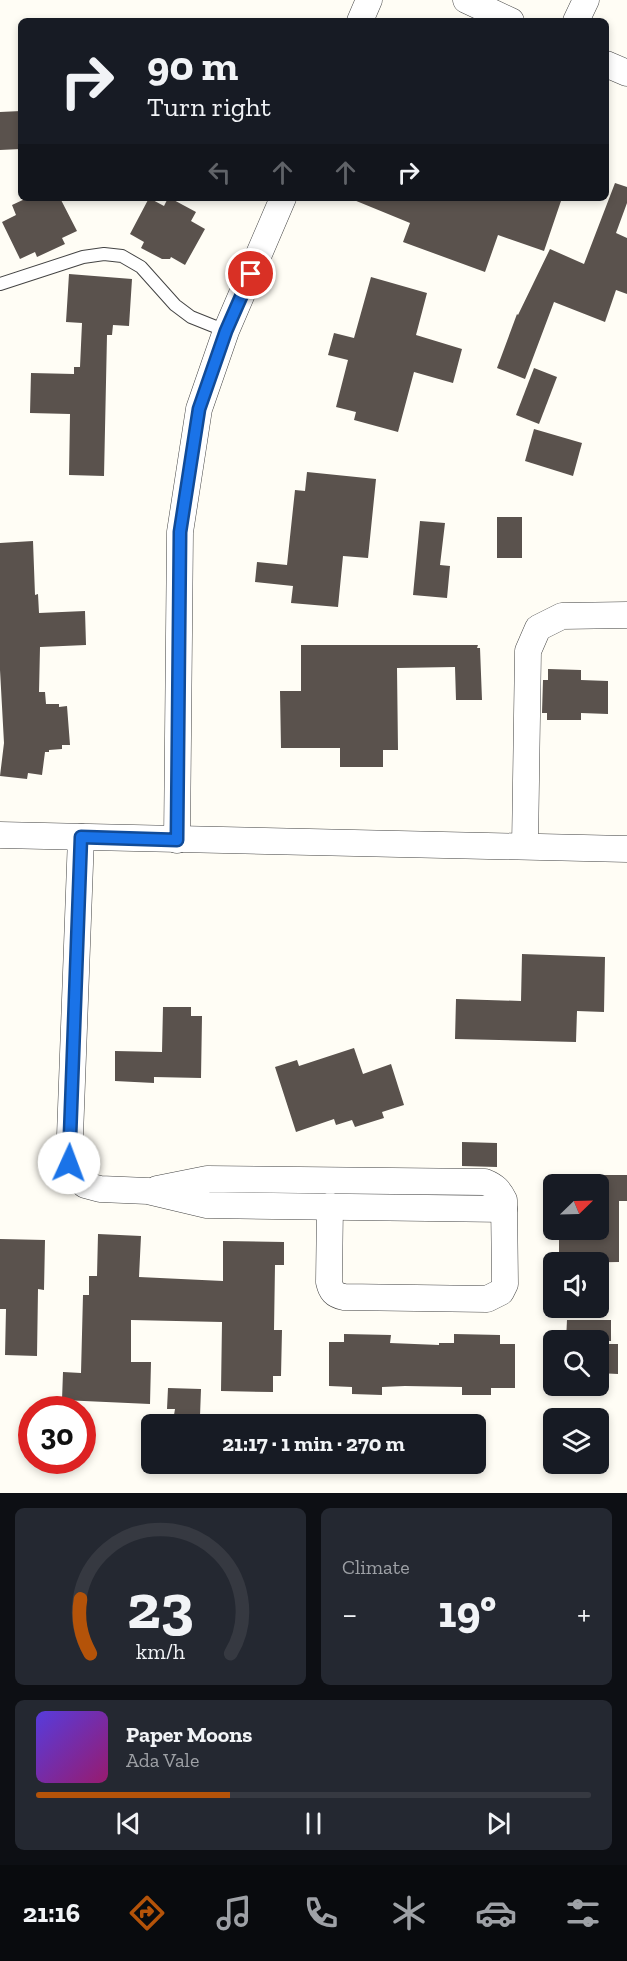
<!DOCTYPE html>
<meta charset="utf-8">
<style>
:root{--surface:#171b24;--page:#242831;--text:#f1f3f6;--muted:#9ea1a6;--line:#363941;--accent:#b45309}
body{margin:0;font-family:"Zilla Slab",serif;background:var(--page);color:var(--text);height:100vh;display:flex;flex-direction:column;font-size:22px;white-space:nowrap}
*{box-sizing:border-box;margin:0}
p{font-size:20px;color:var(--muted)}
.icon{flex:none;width:33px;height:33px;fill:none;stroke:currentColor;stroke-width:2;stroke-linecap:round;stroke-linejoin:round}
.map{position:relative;height:1493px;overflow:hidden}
.panel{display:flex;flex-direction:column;gap:15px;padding:15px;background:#0d0f14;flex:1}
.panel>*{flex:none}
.hud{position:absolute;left:18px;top:18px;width:591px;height:183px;border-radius:9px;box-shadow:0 3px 9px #0003;background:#171b24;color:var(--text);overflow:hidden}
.needle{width:39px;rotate:67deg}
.fabs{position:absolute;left:543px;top:1174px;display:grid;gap:12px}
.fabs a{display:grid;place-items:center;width:66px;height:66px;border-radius:9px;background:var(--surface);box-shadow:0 3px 9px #0003;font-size:30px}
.speed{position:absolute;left:18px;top:1396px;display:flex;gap:12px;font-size:30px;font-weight:700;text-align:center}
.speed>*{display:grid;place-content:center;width:78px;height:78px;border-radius:50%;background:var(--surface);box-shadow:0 3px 9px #0003;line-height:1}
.speed .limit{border:9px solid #d22;background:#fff;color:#111}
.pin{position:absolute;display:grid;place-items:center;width:51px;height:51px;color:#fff;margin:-26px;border:3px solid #fff;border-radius:50%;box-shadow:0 2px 6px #0007}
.me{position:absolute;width:66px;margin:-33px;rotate:2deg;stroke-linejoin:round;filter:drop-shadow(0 0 4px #0008)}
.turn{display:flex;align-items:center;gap:21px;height:126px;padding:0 30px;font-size:27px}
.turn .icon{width:78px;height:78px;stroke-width:2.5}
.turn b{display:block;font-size:42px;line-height:51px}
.lanes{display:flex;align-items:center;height:57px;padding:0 30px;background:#0003;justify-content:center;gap:30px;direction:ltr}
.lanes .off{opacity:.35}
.big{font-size:45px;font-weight:700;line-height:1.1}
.panel .tile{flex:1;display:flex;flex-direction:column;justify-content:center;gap:9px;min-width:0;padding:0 21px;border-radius:9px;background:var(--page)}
.panel .dial{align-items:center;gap:0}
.dial svg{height:156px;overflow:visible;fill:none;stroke:var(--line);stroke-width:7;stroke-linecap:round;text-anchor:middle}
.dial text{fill:var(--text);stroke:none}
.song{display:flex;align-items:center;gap:18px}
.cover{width:72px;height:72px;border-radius:9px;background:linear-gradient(135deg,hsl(250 70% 55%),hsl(320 70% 35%))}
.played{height:6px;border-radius:3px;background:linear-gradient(90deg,var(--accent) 35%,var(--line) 35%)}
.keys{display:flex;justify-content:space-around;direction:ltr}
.heat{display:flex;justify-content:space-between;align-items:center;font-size:33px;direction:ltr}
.panel .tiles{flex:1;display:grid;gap:15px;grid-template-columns:1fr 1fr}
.tile:last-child{grid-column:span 2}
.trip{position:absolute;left:141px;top:1414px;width:345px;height:60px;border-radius:9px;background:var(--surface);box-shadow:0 3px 9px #0003;font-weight:700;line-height:60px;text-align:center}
.menu{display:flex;height:96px;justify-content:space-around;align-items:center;background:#090b0e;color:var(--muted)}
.menu .icon{width:42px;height:42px}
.menu .on{color:var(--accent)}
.menu b{font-size:27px;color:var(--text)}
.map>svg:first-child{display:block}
</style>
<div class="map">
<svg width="627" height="1493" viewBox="0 0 627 1493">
<rect width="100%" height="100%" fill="#fffdf5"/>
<g fill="#5a524d">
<path d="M 21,111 L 21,149 L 0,150 L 0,112 Z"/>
<path d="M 615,183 L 627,187 L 627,203 L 616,233 L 627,238 L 627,294 L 616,290 L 605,322 L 554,302 L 525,379 L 497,368 L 517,314 L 518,315 L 550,249 L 584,264 Z"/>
<path d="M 27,198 L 60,198 L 77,231 L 62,238 L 65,244 L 37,257 L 35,252 L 20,259 L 2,222 L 16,215 L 12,205 Z"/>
<path d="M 149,198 L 164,206 L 168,198 L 170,198 L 196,212 L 191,221 L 205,229 L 185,265 L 171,257 L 170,259 L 162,259 L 141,248 L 144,242 L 130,234 Z"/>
<path d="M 349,198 L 562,198 L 544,251 L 498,235 L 485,272 L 403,242 L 410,223 Z"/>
<path d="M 69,274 L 132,279 L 129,326 L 113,325 L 112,335 L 107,335 L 104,476 L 69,475 L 70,414 L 30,413 L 31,373 L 74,374 L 74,367 L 80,367 L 82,323 L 66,322 Z"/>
<path d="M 371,277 L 427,293 L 416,335 L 462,349 L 453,383 L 414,372 L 398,432 L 354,420 L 356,412 L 336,407 L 348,360 L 328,355 L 334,333 L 354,338 Z"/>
<path d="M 534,368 L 557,377 L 539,424 L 516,415 Z"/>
<path d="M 534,429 L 582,443 L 573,476 L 525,461 Z"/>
<path d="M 307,472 L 376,479 L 368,558 L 343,556 L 338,607 L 291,603 L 293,586 L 255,582 L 257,562 L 287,565 L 295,490 L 305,491 Z"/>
<rect x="497" y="517" width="25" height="41"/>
<path d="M 420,521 L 445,523 L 440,565 L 450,566 L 447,598 L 413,595 Z"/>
<path d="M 33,541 L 35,595 L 38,594 L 39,613 L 85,611 L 86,645 L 40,647 L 39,692 L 45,692 L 46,704 L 59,704 L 59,707 L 67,706 L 70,745 L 62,745 L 62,749 L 49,750 L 49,752 L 45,752 L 42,775 L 28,773 L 27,779 L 0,776 L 4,743 L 0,670 L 0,543 Z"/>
<path d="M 301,645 L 478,645 L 477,648 L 480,648 L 482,700 L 456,700 L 455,667 L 397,668 L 398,750 L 383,750 L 383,767 L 340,767 L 340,748 L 281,748 L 280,691 L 301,691 Z"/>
<path d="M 548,669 L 581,670 L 581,680 L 608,681 L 608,714 L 581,713 L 581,720 L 547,720 L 547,713 L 542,713 L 543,680 L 548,680 Z"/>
<path d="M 522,954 L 605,957 L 604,1012 L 577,1011 L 576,1042 L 455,1039 L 456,999 L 521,1001 Z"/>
<path d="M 163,1007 L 191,1007 L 191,1016 L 202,1016 L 201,1078 L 154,1077 L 154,1083 L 115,1081 L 115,1051 L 162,1052 Z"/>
<path d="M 354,1048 L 363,1074 L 391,1064 L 404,1105 L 382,1112 L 384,1118 L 355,1127 L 352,1120 L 336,1125 L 334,1119 L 296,1132 L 275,1067 L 297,1060 L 299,1066 Z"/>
<path d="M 462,1142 L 497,1143 L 497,1167 L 462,1166 Z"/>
<path d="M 598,1175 L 627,1175 L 627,1201 L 619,1201 L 619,1262 L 559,1263 L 559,1230 L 598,1230 Z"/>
<path d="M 98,1234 L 141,1236 L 139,1277 L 223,1281 L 223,1241 L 284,1242 L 284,1265 L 275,1265 L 274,1330 L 282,1330 L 281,1376 L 273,1376 L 273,1392 L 221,1391 L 222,1322 L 131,1320 L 131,1362 L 151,1362 L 150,1404 L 62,1400 L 63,1372 L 81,1373 L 83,1295 L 89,1295 L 89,1276 L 97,1276 Z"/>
<path d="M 0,1239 L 45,1240 L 44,1290 L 38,1289 L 37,1356 L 5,1355 L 6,1309 L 0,1309 Z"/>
<path d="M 567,1320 L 611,1320 L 611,1341 L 566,1341 Z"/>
<path d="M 344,1334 L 391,1335 L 390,1343 L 439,1345 L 439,1343 L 454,1343 L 454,1334 L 500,1335 L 500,1344 L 515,1344 L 515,1388 L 491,1388 L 491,1395 L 462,1395 L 462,1387 L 405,1386 L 382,1387 L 382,1395 L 352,1394 L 352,1387 L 329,1386 L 329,1342 L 344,1342 Z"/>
<path d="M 598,1344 L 618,1344 L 618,1374 L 598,1373 Z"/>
<path d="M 168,1388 L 201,1389 L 200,1416 L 174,1415 L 175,1409 L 167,1409 Z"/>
</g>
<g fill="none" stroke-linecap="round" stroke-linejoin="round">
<g stroke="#444" stroke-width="14">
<path id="lane" d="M 0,284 L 83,257 L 104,254 L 122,256 L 141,267 L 175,305 L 191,317 L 226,331"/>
</g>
<g stroke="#444" stroke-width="27">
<g id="street">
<path d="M 466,0 L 511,21"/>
<path d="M 360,21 L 369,0"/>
<path d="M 576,21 L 586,0"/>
<path d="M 606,64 L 627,73"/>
<path d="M 0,835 L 627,849"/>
<path d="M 81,837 L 69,1163 L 74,1175 L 85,1185 L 100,1189 L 148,1191 L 207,1205 L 504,1209"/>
<path d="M 177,840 L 180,532 L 199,409 L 226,331 L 283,198"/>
<path d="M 525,846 L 528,651 L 538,628 L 562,616 L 627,615"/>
<path d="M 157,1189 L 207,1179 L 485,1182 C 495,1186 499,1190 504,1200 L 505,1284 L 501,1292 L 487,1299 L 344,1297 C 334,1295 331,1291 329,1282 L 330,1206"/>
</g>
</g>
<use href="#lane" stroke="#fff" stroke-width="12"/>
<use href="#street" stroke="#fff" stroke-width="26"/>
</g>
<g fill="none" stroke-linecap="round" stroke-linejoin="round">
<g stroke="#114b97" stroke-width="15">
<path id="route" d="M 69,1163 L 81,837 L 177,840 L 180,532 L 199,409 L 226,331 L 251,274"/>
</g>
<use href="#route" stroke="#1a73e8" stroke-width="10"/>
</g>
</svg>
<div class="fabs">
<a><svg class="needle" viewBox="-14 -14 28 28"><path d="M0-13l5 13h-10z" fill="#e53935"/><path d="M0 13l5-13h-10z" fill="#9ea1a6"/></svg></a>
<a><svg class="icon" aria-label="sound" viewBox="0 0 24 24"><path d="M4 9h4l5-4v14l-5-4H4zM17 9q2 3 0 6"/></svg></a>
<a><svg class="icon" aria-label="search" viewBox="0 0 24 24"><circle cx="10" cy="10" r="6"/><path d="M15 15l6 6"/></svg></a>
<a><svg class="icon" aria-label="layers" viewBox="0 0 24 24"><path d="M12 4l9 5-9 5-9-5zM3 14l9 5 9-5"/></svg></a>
</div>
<div class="speed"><div class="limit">30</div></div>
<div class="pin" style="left:251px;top:274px;background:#d93025"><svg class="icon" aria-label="arrive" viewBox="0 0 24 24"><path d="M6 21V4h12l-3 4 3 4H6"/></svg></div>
<svg class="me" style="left:69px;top:1163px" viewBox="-20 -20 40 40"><circle r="19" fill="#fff"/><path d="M0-13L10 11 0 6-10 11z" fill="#1a73e8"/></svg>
<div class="trip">21:17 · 1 min · 270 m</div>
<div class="hud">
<div class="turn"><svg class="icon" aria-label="right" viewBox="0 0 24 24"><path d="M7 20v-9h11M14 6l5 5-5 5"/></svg><div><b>90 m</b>Turn right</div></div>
<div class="lanes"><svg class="icon off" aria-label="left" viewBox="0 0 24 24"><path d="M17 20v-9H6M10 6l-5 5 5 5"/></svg><svg class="icon off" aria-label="ahead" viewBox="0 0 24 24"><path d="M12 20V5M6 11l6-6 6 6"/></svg><svg class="icon off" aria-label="ahead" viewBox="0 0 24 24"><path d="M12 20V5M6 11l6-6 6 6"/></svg><svg class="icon" aria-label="right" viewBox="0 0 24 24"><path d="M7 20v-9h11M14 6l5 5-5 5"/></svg></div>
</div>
</div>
<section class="panel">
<div class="tiles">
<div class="tile dial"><svg viewBox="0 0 100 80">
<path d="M14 69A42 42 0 1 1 86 69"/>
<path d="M14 69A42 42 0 0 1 9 41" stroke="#b45309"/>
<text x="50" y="56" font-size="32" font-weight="700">23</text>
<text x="50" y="72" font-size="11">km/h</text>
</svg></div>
<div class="tile"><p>Climate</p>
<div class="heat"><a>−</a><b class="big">19°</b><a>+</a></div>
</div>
<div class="tile">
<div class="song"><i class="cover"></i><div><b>Paper Moons</b><p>Ada Vale</p></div></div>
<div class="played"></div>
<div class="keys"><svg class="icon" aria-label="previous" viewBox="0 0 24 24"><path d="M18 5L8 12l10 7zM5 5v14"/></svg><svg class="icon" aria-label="pause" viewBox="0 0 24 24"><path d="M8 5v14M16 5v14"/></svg><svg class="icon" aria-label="next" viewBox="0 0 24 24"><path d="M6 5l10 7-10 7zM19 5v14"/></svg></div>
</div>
</div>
</section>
<nav class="menu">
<b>21:16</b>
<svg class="icon on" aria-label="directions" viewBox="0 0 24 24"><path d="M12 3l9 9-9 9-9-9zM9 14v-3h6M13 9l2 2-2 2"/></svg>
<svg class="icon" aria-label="music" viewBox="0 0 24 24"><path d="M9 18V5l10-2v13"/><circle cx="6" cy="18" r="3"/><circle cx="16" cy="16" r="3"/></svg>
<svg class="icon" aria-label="phone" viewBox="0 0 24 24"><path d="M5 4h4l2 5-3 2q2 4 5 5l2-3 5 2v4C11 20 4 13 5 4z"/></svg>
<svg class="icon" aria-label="climate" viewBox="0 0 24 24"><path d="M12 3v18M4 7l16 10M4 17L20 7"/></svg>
<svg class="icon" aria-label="car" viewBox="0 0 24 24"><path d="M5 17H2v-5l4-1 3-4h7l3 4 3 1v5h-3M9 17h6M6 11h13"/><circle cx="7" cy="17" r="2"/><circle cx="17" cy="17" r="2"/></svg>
<svg class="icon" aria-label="filters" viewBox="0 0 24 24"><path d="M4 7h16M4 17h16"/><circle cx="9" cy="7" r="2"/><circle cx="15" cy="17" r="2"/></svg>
</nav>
